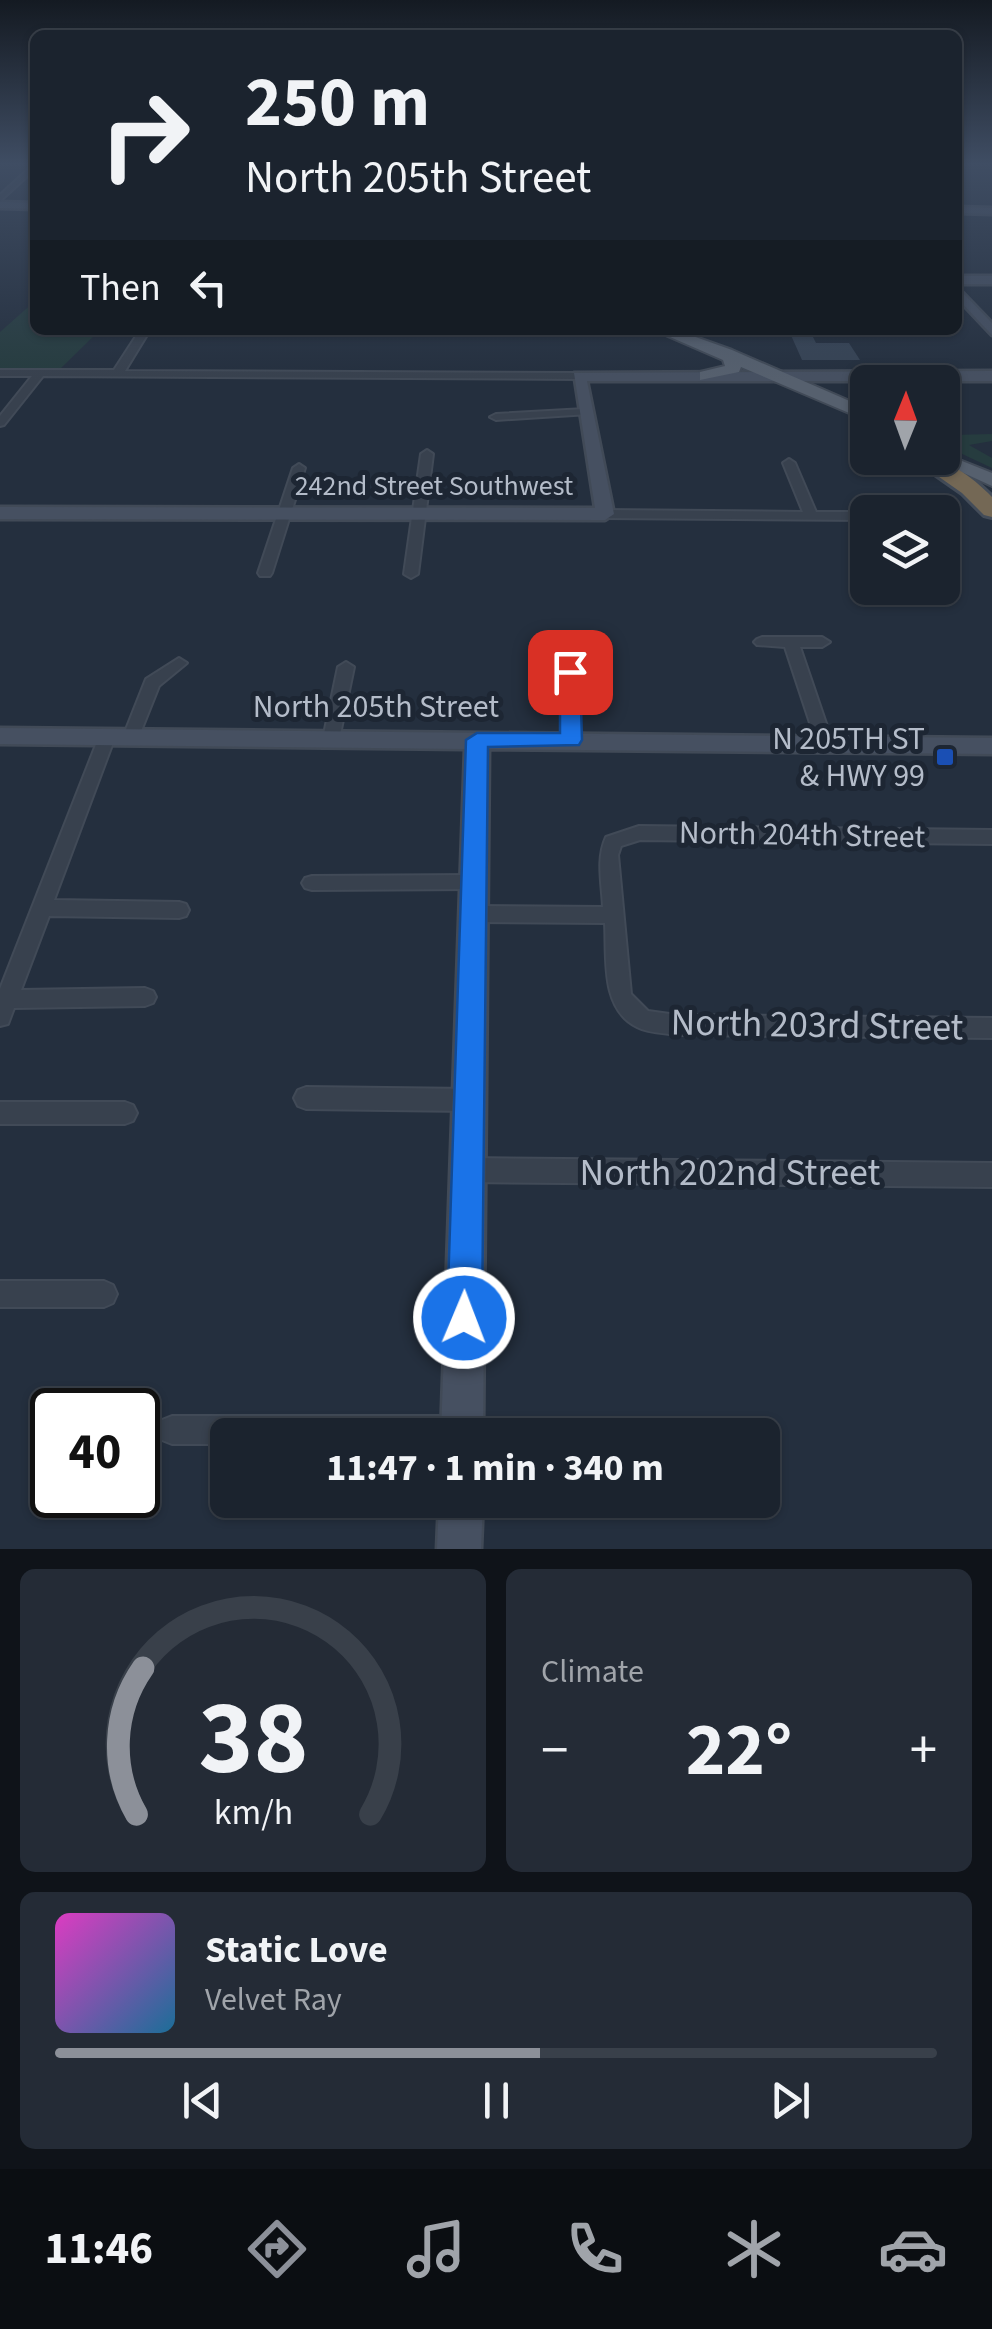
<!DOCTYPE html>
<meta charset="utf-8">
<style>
:root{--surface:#1b232e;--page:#242b36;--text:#f1f3f6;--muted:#a0a4aa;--line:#39404a;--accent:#8c9099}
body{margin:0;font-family:"Source Sans 3",sans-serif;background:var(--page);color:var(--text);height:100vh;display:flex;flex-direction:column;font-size:38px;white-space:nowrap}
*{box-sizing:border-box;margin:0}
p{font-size:32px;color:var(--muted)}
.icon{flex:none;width:55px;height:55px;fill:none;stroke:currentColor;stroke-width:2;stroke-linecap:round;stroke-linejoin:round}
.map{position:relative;height:1549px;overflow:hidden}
.side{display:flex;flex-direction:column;gap:20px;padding:20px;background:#0f1319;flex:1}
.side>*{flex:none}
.guide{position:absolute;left:30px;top:30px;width:932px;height:305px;border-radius:15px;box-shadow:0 2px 8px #0004,0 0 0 2px var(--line);background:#1b232e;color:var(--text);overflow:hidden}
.needle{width:65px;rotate:1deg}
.fabs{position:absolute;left:850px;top:365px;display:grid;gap:20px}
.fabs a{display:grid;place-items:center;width:110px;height:110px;border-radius:15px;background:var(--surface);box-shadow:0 2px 8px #0004,0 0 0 2px var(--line);font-size:50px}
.speed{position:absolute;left:30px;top:1388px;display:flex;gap:20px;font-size:50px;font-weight:700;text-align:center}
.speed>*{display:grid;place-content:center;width:130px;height:130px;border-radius:50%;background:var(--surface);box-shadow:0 2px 8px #0004,0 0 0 2px var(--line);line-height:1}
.speed .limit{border:5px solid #111;border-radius:15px;background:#fff;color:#111}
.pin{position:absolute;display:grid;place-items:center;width:85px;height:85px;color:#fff;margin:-42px;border-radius:20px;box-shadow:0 5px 15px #0006}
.me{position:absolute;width:110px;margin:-55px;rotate:1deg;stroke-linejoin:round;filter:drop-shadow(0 0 8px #0008)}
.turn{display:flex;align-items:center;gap:35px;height:210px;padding:0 50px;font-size:45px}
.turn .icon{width:130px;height:130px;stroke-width:2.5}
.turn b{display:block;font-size:70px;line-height:85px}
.then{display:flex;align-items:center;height:95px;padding:0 50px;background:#0003;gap:20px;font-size:38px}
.big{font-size:75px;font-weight:700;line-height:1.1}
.side .widget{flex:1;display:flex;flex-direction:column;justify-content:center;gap:15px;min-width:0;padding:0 35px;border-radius:15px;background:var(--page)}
.side .dial{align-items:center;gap:0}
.dial svg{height:260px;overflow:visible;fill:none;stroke:var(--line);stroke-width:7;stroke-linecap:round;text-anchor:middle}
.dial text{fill:var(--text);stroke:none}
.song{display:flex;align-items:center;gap:30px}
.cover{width:120px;height:120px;border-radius:15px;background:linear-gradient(135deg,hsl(310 70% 55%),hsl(200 70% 35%))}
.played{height:10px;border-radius:5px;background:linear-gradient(90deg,var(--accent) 55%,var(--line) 55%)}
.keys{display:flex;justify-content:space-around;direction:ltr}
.heat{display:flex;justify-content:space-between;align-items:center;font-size:55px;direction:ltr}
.side .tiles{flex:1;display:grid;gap:20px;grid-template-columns:1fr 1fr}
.widget:last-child{grid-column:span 2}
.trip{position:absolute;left:210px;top:1418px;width:570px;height:100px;border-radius:15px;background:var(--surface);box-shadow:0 2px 8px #0004,0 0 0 2px var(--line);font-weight:700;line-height:100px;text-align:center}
.tab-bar{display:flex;height:160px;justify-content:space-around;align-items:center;background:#0b0e12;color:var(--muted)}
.tab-bar .icon{width:70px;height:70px}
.tab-bar .active{color:var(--accent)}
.tab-bar b{font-size:45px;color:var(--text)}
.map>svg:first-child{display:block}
</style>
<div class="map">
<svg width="992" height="1549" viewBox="0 0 992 1549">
<rect width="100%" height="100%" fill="#242f3e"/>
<g fill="#263c3f">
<path d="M 35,301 L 35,330 L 100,330 L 60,369 L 0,369 L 0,332 Z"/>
<path d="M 943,428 L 951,435 L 992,434 L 992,441 L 969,445 L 992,458 L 992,468 L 943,445 Z"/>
</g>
<path fill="#364354" d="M 790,333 L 811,333 L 816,343 L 849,343 L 860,360 L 802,360 Z"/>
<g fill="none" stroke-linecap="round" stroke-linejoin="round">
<g stroke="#414a57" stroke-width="4">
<g id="street">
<path d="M 35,163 L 35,169 L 0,201 L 0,195 Z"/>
<path d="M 140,330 L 150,330 L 125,371 L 579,373 L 584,376 L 579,379 L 43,376 L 4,425 L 0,426 L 0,416 L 32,376 L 0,376 L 0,370 L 114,370 Z"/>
<path d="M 585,409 L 589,410 L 589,414 L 496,420 L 490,417 L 496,414 Z"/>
<path d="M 427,450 L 433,454 L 418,574 L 411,578 L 404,574 L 421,454 Z"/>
<path d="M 789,459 L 795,463 L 816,512 L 868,512 L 868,520 L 605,518 L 599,514 L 605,510 L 803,512 L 783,463 Z"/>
<path d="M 299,464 L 305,468 L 272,573 L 270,576 L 260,576 L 258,573 L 293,468 Z"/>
<path d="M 762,637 L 822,637 L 830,642 L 822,647 L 800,647 L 833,744 L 831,748 L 825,750 L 817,744 L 785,647 L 757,645 L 754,642 L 757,639 Z"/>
<path d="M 179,658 L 187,663 L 159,686 L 137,741 L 125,741 L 123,737 L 146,679 Z"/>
<path d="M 577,658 L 585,663 L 578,672 L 580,740 L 572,746 L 564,740 L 562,671 L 572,660 Z"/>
<path d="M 346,662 L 354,667 L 339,739 L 331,745 L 323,739 L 338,667 Z"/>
<path d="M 107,731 L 115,737 L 54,900 L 179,902 L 186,904 L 189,910 L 186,916 L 179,918 L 49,916 L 21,990 L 145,988 L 153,991 L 156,997 L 153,1003 L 145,1006 L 14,1008 L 8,1024 L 0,1026 L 0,989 L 99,737 Z"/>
<path d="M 639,826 L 992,830 L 992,844 L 640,840 L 621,846 L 618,855 L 631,994 L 648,1011 L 677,1015 L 992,1018 L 992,1038 L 677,1035 C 665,1033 648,1033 637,1027 C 600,1009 607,957 605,923 L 473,922 L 466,920 L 463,914 L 466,908 L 473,906 L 603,907 C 602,883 596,859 606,837 Z"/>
<path d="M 474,875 L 481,877 L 484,882 L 481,887 L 474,889 L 312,890 L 305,888 L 302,883 L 305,878 L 312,876 Z"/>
<path d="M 306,1087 L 469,1089 L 477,1092 L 481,1100 L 477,1108 L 469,1111 L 306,1109 L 298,1106 L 294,1098 L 298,1090 Z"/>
<path d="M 0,1102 L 125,1102 L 133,1105 L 137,1113 L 133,1121 L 125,1124 L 0,1124 Z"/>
<path d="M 468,1158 L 992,1163 L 992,1187 L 468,1182 L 459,1178 L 456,1170 L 459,1162 Z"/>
<path d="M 0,1281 L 104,1281 L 113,1285 L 117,1294 L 113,1303 L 104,1307 L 0,1307 Z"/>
<path d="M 172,1416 L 462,1416 L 472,1420 L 476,1430 L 474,1435 L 228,1435 L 228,1444 L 172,1444 L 162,1440 L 158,1430 L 162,1420 Z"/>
</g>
</g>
<g stroke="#414a57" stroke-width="5">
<g id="secondary">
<path d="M 0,202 L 35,203 L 35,209 L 0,208 Z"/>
<path d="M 958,207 L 992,208 L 992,214 L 958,213 Z"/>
<rect x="958" y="276" width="34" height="8"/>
<path d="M 958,288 L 992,323 L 992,335 L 958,299 Z"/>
<path d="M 992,371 L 992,381 L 587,381 L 614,514 L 605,520 L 0,519 L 0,507 L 595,508 L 574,373 Z"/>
<path d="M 0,728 L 992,738 L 992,754 L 489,749 L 483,1435 L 441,1435 L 465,749 L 0,744 Z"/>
<path d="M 439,1500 L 483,1500 L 481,1549 L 437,1549 Z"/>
</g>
</g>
<g stroke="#414a57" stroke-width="4">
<g id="primary">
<path d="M 654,330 L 676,330 L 732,350 L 868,409 L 868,421 L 741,367 L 739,372 L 700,380 L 700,372 L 725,366 L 723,360 Z"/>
<path d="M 942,453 L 992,473 L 992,486 L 931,458 L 942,458 Z"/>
</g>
</g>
<g stroke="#434c59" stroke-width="6">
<path id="highway" d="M 912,458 C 945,456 969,474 992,497 L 992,517 L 984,515 L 962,493 Z"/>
</g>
<use href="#street" fill="#38414e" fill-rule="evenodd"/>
<use href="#secondary" fill="#465061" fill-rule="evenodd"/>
<use href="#primary" fill="#56606e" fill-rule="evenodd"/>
<use href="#highway" fill="#746855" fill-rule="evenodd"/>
</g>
<linearGradient id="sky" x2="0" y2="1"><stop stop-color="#141a22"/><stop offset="0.43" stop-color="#3f4d63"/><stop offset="1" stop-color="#3f4d63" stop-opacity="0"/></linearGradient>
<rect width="992" height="380" fill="url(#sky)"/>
<path fill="#1a73e8" stroke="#114b97" stroke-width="2.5" d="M 570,665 L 580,672 L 582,740 L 579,745 L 488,747 L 482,1318 L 477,1331 L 464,1336 L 452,1331 L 447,1318 L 466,740 L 477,733 L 560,733 L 560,672 Z"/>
<rect fill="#1a4fb4" stroke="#1d2633" stroke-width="4" x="935" y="747" width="20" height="20" rx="5"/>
<g text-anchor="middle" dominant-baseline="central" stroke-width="10" stroke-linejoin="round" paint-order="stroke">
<g font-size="28" fill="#b4bcc9" stroke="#1d2633">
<text x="434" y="486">242nd Street Southwest</text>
</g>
<g font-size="32" fill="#b4bcc9" stroke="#1d2633">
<text x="376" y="707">North 205th Street</text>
<text transform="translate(802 835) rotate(1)">North 204th Street</text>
</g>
<g font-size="32" fill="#b4bcc9" stroke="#1d2633" text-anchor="end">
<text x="925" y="739">N 205TH ST<tspan x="925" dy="37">&amp; HWY 99</tspan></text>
</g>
<g font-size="38" fill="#b4bcc9" stroke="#1d2633">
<text transform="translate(817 1025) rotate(1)">North 203rd Street</text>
<text x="730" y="1173">North 202nd Street</text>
</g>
</g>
</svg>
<div class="fabs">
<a><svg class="needle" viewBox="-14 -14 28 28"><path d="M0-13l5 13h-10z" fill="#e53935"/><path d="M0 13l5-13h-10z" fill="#a0a4aa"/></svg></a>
<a><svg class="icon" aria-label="layers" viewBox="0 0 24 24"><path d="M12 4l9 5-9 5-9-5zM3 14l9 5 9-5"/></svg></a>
</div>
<div class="speed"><div class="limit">40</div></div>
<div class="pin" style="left:570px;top:672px;background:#d93025"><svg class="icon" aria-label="arrive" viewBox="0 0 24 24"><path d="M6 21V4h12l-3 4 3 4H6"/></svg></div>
<svg class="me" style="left:464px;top:1318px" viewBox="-20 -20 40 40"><circle r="17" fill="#1a73e8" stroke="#fff" stroke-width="3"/><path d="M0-11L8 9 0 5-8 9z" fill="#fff"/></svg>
<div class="trip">11:47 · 1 min · 340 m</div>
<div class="guide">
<div class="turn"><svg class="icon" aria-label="right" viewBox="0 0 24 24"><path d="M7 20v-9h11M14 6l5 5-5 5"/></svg><div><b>250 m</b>North 205th Street</div></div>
<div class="then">Then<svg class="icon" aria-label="left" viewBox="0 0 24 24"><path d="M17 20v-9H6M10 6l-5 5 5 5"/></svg></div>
</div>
</div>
<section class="side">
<div class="tiles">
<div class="widget dial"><svg viewBox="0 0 100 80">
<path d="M14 69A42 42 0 1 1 86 69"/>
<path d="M14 69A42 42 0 0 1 16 24" stroke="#8c9099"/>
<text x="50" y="56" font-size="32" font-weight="700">38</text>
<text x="50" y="72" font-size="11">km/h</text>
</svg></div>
<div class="widget"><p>Climate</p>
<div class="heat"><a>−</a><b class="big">22°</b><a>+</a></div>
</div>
<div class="widget">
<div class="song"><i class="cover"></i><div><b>Static Love</b><p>Velvet Ray</p></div></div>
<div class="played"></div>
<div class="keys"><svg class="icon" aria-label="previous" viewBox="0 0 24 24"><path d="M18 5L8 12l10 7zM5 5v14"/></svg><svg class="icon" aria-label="pause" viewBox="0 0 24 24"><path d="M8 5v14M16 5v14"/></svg><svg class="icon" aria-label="next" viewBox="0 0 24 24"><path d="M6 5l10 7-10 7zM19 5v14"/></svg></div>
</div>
</div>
</section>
<nav class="tab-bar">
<b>11:46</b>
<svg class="icon active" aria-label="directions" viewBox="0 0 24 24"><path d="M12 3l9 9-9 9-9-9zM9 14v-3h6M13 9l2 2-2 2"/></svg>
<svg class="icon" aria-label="music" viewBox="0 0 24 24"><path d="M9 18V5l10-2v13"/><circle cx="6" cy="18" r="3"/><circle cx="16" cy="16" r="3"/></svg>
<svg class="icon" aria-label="phone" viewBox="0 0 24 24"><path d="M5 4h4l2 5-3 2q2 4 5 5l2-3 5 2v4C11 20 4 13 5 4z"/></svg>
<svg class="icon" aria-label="climate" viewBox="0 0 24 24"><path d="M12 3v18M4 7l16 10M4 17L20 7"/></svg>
<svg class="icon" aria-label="car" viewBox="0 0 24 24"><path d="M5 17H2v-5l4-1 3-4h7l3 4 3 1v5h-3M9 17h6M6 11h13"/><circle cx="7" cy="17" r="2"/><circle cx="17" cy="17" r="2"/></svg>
</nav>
